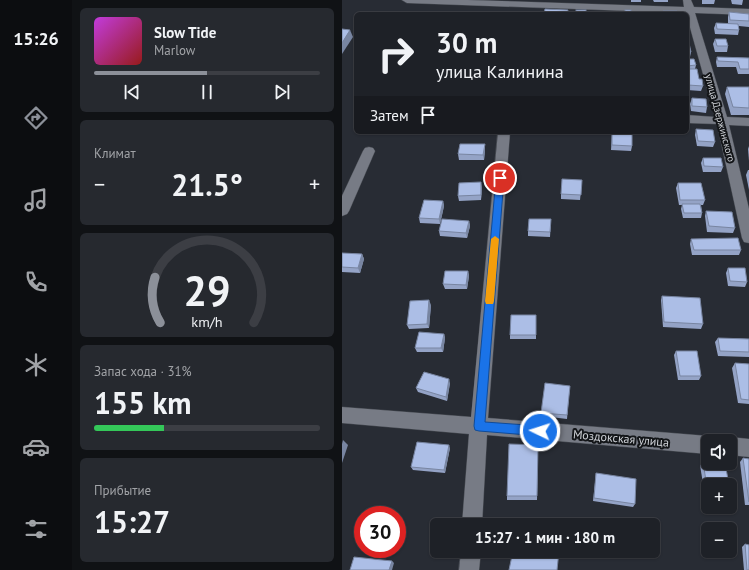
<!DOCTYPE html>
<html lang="ru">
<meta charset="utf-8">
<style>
:root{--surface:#1e2127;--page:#26292f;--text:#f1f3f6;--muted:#a1a3a7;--line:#3c3e44;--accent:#8c9099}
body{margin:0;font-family:"PT Sans",sans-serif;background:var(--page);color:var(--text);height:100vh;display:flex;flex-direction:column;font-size:15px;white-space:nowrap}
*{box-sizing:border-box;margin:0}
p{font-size:13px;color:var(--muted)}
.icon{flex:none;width:22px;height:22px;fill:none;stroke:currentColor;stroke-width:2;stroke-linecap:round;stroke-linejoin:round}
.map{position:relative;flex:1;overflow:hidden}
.panel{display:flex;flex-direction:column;gap:8px;padding:8px;background:#101215;width:270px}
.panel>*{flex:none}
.top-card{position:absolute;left:12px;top:12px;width:335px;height:122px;border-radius:6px;box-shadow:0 1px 3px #0004,0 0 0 1px var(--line);background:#1e2127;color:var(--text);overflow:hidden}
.controls{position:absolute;left:359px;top:434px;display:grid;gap:8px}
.controls a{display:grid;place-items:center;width:36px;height:36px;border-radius:6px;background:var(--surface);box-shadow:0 1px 3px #0004,0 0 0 1px var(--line);font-size:20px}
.speed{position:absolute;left:12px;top:506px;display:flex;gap:8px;font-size:20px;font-weight:700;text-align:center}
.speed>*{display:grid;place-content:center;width:52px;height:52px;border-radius:50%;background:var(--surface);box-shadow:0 1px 3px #0004,0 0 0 1px var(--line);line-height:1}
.speed .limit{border:6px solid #d22;background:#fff;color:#111}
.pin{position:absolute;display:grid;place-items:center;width:34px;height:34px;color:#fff;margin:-17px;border:2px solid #fff;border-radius:50%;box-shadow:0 1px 4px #0007}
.me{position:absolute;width:44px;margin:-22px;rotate:274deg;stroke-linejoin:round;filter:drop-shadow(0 0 3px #0008)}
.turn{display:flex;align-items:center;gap:14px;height:84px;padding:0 16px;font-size:18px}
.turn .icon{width:52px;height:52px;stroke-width:2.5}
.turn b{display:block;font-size:28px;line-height:34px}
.then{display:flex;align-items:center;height:38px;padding:0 16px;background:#0003;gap:8px;font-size:15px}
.big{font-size:30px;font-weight:700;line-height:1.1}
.panel .tile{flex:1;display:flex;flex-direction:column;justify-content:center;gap:6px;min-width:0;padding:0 14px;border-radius:6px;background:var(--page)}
.panel .dial{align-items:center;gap:0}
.dial svg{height:104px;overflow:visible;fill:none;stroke:var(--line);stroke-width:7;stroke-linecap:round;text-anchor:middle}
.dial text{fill:var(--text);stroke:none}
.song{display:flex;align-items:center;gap:12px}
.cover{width:48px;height:48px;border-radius:6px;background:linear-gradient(135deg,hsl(290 70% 55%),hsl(0 70% 35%))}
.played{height:4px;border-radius:2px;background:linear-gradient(90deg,var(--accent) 50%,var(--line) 50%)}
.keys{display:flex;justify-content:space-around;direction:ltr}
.heat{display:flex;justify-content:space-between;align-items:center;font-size:22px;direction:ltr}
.charge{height:6px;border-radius:3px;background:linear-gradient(90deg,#34c759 31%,var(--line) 0)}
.trip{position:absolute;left:88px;top:518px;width:230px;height:40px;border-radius:6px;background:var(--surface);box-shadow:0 1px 3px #0004,0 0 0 1px var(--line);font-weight:700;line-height:40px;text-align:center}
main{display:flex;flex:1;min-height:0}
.menu{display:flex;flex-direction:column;width:72px;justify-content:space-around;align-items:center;background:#0c0d10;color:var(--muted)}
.menu .icon{width:28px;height:28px}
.menu .on{color:var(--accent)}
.menu b{font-size:18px;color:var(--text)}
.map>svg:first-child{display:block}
</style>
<main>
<nav class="menu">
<b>15:26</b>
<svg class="icon on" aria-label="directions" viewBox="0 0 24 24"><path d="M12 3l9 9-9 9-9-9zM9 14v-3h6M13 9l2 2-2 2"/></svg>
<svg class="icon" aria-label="music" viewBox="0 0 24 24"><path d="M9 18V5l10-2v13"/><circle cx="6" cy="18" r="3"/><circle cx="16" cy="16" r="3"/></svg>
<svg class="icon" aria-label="phone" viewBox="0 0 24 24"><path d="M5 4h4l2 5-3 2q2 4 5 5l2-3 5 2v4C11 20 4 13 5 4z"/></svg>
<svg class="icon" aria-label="climate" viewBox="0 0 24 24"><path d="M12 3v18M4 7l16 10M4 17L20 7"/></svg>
<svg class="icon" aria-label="car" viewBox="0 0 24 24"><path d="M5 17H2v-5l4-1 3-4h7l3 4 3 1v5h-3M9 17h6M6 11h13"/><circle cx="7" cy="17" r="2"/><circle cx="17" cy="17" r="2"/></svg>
<svg class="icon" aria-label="filters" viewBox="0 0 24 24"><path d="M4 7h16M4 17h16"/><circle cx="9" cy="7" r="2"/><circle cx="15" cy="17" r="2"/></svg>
</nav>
<section class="panel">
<div class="tile">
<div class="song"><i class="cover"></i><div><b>Slow Tide</b><p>Marlow</p></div></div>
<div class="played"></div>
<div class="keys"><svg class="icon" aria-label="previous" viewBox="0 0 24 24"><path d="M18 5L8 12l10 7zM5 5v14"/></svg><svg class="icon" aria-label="pause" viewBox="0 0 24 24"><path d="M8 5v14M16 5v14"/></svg><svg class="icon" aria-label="next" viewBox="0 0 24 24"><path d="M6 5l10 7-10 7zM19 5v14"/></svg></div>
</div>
<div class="tile"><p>Климат</p>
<div class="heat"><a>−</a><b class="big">21.5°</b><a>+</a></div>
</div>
<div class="tile dial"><svg viewBox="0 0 100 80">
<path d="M14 69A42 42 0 1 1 86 69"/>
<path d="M14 69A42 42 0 0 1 10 34" stroke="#8c9099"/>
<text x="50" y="56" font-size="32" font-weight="700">29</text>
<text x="50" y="72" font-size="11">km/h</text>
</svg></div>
<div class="tile"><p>Запас хода · 31%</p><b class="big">155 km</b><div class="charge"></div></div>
<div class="tile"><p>Прибытие</p><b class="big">15:27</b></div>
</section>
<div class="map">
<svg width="407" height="570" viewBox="0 0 407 570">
<rect width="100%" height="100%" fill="#282c34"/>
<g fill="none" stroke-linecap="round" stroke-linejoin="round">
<g stroke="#464a51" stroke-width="1">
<g id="street">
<path d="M 60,0 L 126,0 L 342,7 L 341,0 L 349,0 L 352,7 L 407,9 L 407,15 L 353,13 L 385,117 L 407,118 L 407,126 L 387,125 L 407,209 L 407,243 L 402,242 L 400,238 L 375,124 L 345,123 L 345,115 L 373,117 L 344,13 L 65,3 Z"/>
<path d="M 156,132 L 168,132 L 146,418 L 366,436 L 372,439 L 373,441 L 366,441 L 366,454 L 145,435 L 140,525 L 120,525 L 127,434 L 0,423 L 0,407 L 129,417 Z"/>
<path d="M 27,147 L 31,148 L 33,151 L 7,211 L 5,214 L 0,216 L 0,196 L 21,151 L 23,148 Z"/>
<path d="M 388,437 L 407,439 L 407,457 L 388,455 L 388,441 L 381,441 Z"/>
<path d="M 119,551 L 139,551 L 137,570 L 117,570 Z"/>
</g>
</g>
<use href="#street" fill="#777b85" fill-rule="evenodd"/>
</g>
<g fill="#94a3c6">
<rect x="289" y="0" width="10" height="2"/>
<path d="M 311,0 L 326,0 L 326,2 L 312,2 Z"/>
<path d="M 360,0 L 373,0 L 372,4 L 360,4 Z"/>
<path d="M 389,0 L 401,0 L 400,5 L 390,4 Z"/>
<path d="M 387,12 L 407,14 L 407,27 L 397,26 L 397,30 L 396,35 L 373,34 L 372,28 L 374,23 L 386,24 L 386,17 Z"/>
<path d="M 373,39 L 386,46 L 385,52 L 373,52 L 371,44 Z"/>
<path d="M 345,43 L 349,52 L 348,57 L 345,57 Z"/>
<path d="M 375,57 L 407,58 L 407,74 L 396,74 L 394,67 L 375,67 L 374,62 Z"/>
<path d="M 345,59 L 354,65 L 353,69 L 357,79 L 361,86 L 359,91 L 345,90 Z"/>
<path d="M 385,87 L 407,87 L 407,115 L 389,115 L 383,94 Z"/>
<path d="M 350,98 L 365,107 L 364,113 L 349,111 L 348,104 Z"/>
<path d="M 354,129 L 373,142 L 371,147 L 355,146 L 353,135 Z"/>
<path d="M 117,132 L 142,132 L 142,133 Z"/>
<path d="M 270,132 L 290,132 L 290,146 L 289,151 L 269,150 Z"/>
<path d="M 143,144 L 143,150 L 142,160 L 117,160 L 116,154 Z"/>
<path d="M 407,146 L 407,161 L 406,149 Z"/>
<path d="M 361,158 L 381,167 L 379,172 L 361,172 L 359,163 Z"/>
<path d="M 406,170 L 407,170 L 407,190 L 404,175 Z"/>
<path d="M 240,180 L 238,200 L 219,199 L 219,194 Z"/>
<path d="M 336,183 L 363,200 L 361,205 L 359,205 L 360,213 L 359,218 L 341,218 L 339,209 L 340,205 L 337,205 L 334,188 Z"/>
<path d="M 140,187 L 139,200 L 117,201 L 116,196 Z"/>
<path d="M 101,201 L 102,206 L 98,224 L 78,223 L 77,218 Z"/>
<path d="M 364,211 L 393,228 L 391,233 L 365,232 L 363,216 Z"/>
<path d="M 209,219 L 208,237 L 186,236 L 186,231 Z"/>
<path d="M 127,221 L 128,226 L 125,238 L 98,236 L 97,231 Z"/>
<path d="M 349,239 L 399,250 L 397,255 L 350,255 L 348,244 Z"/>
<path d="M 0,253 L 20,254 L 22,259 L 18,273 L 0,272 Z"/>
<path d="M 386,268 L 405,282 L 403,287 L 386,286 L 384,273 Z"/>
<path d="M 126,271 L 127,276 L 125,289 L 103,289 L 101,284 Z"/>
<path d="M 320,296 L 361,324 L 359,329 L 321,327 L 319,300 Z"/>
<path d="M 89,305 L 87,328 L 67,329 L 65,325 Z"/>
<path d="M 194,315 L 194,339 L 168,339 L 168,335 Z"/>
<path d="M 102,334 L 103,338 L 101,352 L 75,352 L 73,348 Z"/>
<path d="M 376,338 L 407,339 L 407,357 L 376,356 L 373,342 Z"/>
<path d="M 334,351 L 359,376 L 357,380 L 336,380 L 332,355 Z"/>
<path d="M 393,363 L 407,364 L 407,404 L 396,403 L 390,368 Z"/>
<path d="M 108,383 L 105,401 L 76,392 L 74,388 Z"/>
<path d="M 228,386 L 225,419 L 200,416 L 199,413 Z"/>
<path d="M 196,445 L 195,500 L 165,500 L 165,496 Z"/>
<path d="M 108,448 L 103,473 L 71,470 L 69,467 Z"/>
<path d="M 401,458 L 407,459 L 407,505 L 403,505 L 398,462 Z"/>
<path d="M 361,462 L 366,485 L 366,490 L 362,490 L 358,465 Z"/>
<path d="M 254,473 L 293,504 L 291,507 L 251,501 Z"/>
<path d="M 403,544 L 407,570 L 402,570 L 400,547 Z"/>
</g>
<g fill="#7885a1">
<path d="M 8,30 L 11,37 L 0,54 L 0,43 Z"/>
<path d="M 143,144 L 143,150 L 142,160 L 141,155 Z"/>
<path d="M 139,182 L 140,187 L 139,200 Z"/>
<path d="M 101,201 L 102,206 L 98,224 L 97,219 Z"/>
<path d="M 127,221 L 128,226 L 125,238 L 124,233 Z"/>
<path d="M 20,254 L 22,259 L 18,273 L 16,268 Z"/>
<path d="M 126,271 L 127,276 L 125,289 L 124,285 Z"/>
<path d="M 87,300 L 89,305 L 87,328 L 85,324 Z"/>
<path d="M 102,334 L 103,338 L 101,352 L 99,348 Z"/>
<path d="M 107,379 L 108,383 L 105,401 L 104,397 Z"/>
<path d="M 1,440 L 6,445 L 0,463 L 0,444 Z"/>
<path d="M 107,445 L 108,448 L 103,473 L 102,470 Z"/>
<path d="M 50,561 L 52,563 L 50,570 L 47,570 Z"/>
</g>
<g fill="#acbee6" stroke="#7885a1">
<path d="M 203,9 L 226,10 L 225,14 L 202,14 Z"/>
<rect x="234" y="10" width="10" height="4"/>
<rect x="283" y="10" width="6" height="4"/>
<path d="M 321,11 L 335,11 L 336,14 L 322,14 Z"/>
<path d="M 387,12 L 407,14 L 407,21 L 388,20 Z"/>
<path d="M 374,23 L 396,24 L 397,30 L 375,29 Z"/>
<path d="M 0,29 L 8,30 L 0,43 Z"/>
<path d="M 373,39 L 384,39 L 386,46 L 375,46 Z"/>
<path d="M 345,43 L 347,43 L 349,52 L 345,52 Z"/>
<path d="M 375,57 L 407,58 L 407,69 L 398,69 L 396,62 L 376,61 Z"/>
<path d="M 345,59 L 352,59 L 354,65 L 345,66 Z"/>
<path d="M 345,69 L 355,69 L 357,79 L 360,79 L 361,86 L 346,85 L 345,80 Z"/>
<path d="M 385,87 L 407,87 L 407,108 L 391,107 Z"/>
<path d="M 350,98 L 364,99 L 365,107 L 350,106 Z"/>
<path d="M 354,129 L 371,130 L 373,142 L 356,141 Z"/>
<path d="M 270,132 L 290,132 L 290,146 L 270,145 Z"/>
<path d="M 118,144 L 143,144 L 141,155 L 116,154 Z"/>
<path d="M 361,158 L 379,158 L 381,167 L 362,166 Z"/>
<path d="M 220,179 L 240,180 L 239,195 L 219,194 Z"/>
<path d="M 139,182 L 139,195 L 116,196 L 117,183 Z"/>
<path d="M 336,183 L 359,183 L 363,200 L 338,200 Z"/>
<path d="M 82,200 L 101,201 L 97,219 L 77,218 Z"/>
<path d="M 340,204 L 358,204 L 360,213 L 342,213 Z"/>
<path d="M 364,211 L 390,212 L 393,228 L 367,226 Z"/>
<path d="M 100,219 L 127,221 L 124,233 L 97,231 Z"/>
<path d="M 187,219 L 209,219 L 208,232 L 186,231 Z"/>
<path d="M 396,238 L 399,250 L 352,250 L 349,239 Z"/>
<path d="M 0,253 L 20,254 L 16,268 L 0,267 Z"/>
<path d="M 386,268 L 403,268 L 405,282 L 388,281 Z"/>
<path d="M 103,271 L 126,271 L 124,285 L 101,284 Z"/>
<path d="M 320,296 L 358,298 L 361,324 L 322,322 Z"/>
<path d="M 87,300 L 85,324 L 65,325 L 68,301 Z"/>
<path d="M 169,315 L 194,315 L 194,335 L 168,335 Z"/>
<path d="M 77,332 L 102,334 L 99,348 L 73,348 Z"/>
<path d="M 376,338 L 407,339 L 407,352 L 378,351 Z"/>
<path d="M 334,351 L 355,351 L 359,376 L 338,376 Z"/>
<path d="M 393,363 L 407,364 L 407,400 L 399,399 Z"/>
<path d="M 82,372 L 107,379 L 104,397 L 74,388 Z"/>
<path d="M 203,383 L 228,386 L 225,415 L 199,413 Z"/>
<path d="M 75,442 L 107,445 L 102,470 L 69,467 Z"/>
<path d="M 167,444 L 196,445 L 195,496 L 165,496 Z"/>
<path d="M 401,458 L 407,459 L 407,502 Z"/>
<path d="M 366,461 L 366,463 L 383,463 L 387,485 L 366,485 L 366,487 L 365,487 L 361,462 Z"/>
<path d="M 254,473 L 294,479 L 293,504 L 252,498 Z"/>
<path d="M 403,544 L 407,545 L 407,570 L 405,570 Z"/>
<path d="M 171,551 L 217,551 L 215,570 L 167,570 Z"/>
<path d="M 12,557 L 50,561 L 47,570 L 8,570 Z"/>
</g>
<path fill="#1a73e8" stroke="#114b97" d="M 158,176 L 162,178 L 143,422 L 198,426 L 202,427 L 204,431 L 202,435 L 198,436 L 137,431 L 133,430 L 132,426 L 154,178 Z"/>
<path fill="#f59e0b" d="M 153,236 L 157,239 L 152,301 L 151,304 L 144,304 L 143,301 L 149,239 Z"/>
<g text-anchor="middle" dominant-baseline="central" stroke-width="4" stroke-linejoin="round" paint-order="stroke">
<g font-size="10" fill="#d0d3d8" stroke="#131518">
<text transform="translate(378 118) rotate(75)">улица Дзержинского</text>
</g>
<g font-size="12" fill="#d0d3d8" stroke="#131518">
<text transform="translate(279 438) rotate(5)">Моздокская улица</text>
</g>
</g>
</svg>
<div class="controls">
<a><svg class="icon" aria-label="sound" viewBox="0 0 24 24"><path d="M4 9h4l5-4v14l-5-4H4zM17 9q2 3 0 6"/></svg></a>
<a>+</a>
<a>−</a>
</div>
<div class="speed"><div class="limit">30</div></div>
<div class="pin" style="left:158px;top:178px;background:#d93025"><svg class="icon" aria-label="arrive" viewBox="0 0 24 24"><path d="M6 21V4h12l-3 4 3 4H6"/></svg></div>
<svg class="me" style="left:198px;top:431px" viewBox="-20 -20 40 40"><circle r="17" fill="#1a73e8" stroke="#fff" stroke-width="3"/><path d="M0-11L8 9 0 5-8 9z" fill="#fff"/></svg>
<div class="trip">15:27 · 1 мин · 180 m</div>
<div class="top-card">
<div class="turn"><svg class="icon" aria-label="right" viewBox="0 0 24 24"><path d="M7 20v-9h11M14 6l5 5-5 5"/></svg><div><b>30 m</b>улица Калинина</div></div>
<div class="then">Затем<svg class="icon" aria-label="arrive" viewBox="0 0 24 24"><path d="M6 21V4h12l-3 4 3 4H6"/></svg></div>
</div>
</div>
</main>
